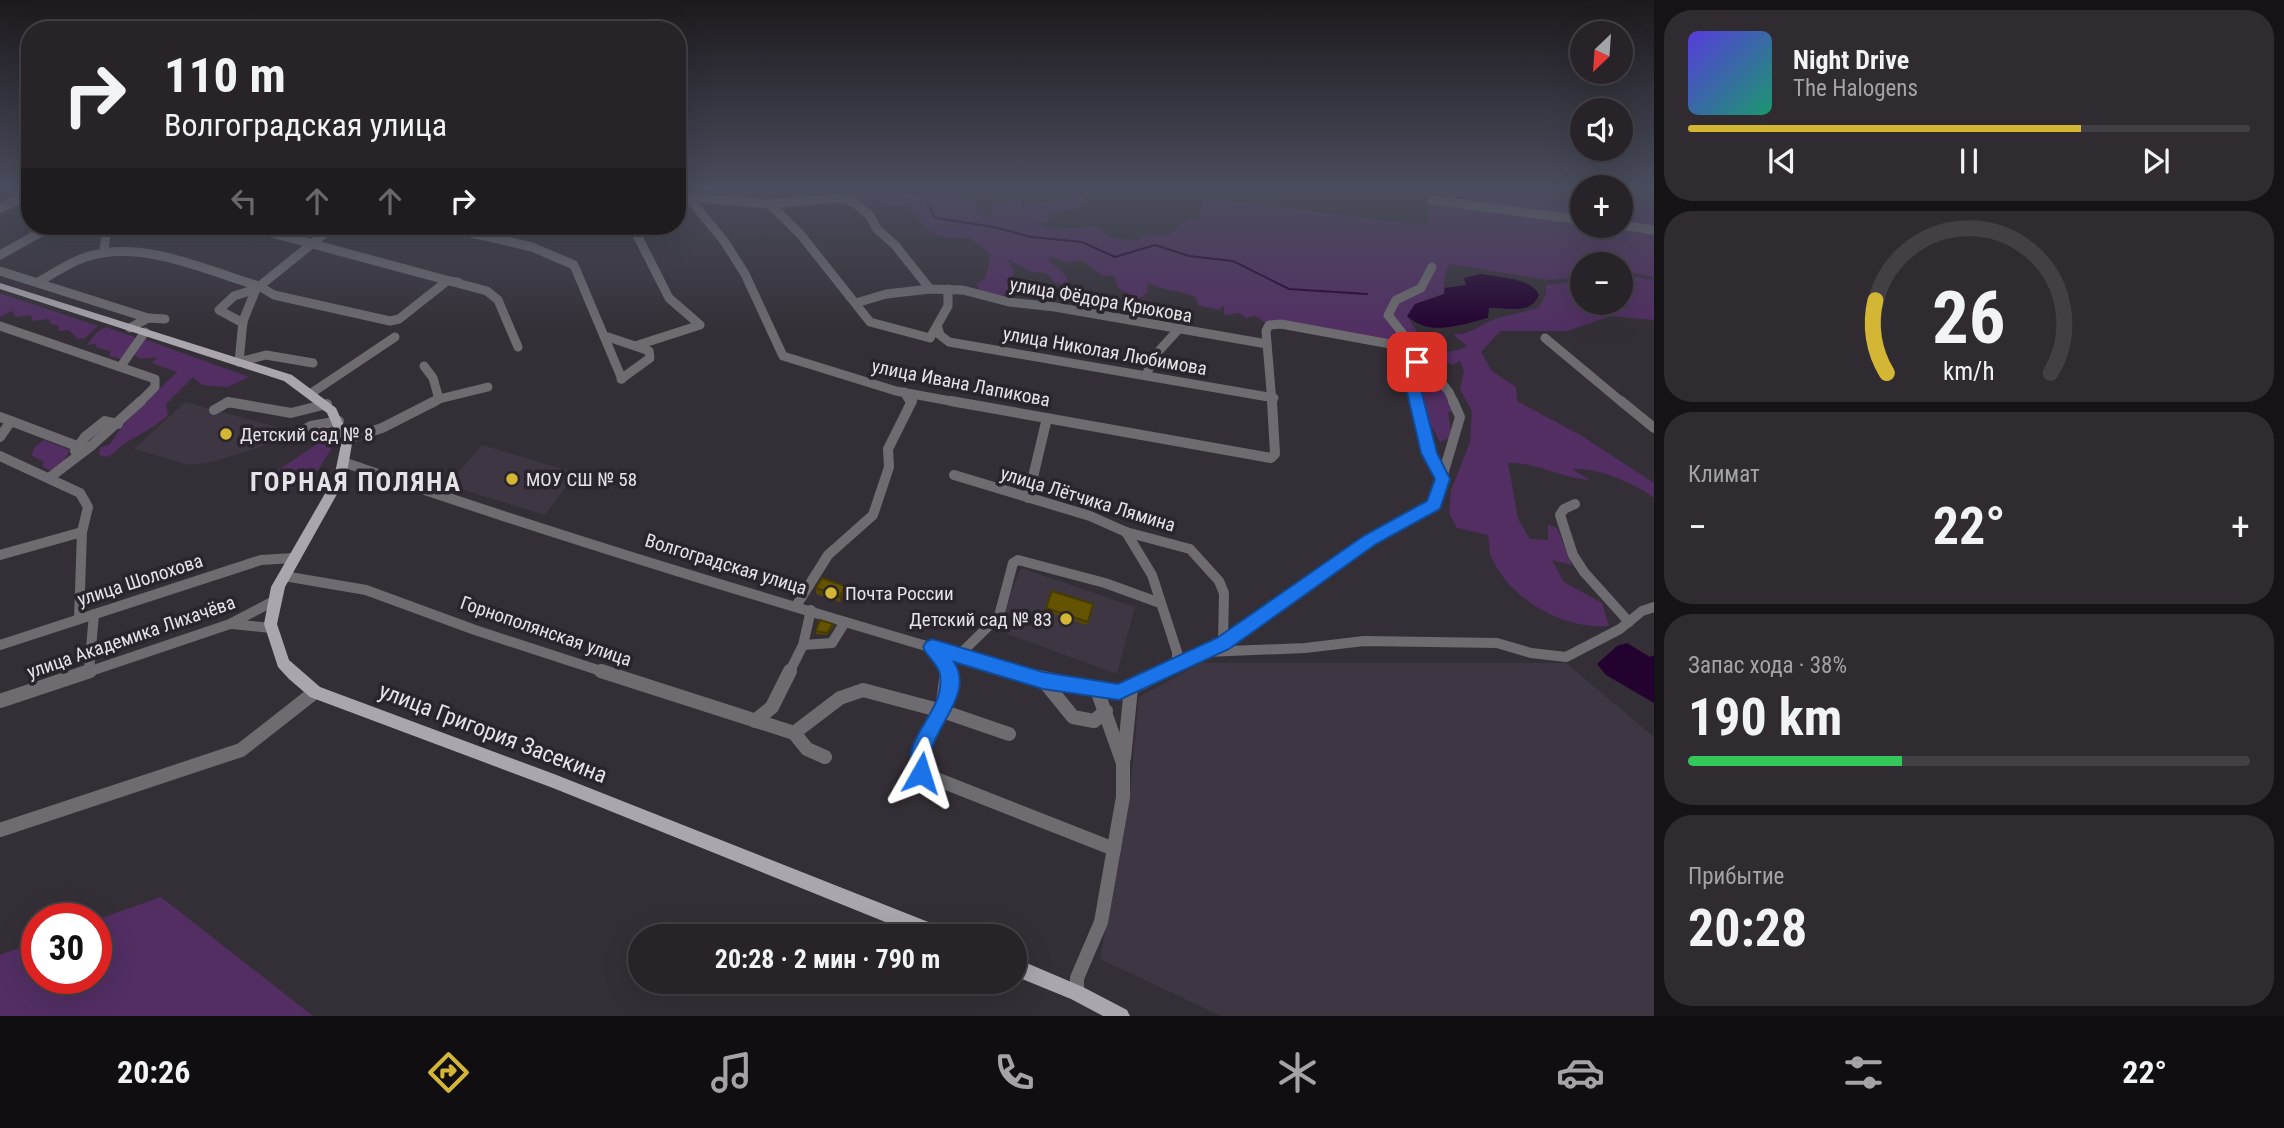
<!DOCTYPE html>
<html lang="ru">
<meta charset="utf-8">
<style>
:root{--surface:#272328;--page:#2f2b30;--text:#f1f3f6;--muted:#a4a4a8;--line:#434045;--accent:#d4b635}
body{margin:0;font-family:"Roboto Condensed",sans-serif;background:var(--page);color:var(--text);height:100vh;display:flex;flex-direction:column;font-size:26px;white-space:nowrap}
*{box-sizing:border-box;margin:0}
p{font-size:23px;color:var(--muted)}
.icon{flex:none;width:38px;height:38px;fill:none;stroke:currentColor;stroke-width:2;stroke-linecap:round;stroke-linejoin:round}
.map{position:relative;flex:1;overflow:hidden}
.details{display:flex;flex-direction:column;gap:10px;padding:10px;background:#151316;width:630px}
.details>*{flex:none}
.hud{position:absolute;left:21px;top:21px;width:665px;height:214px;border-radius:28px;box-shadow:0 7px 28px #0002,0 0 0 2px var(--line);background:#272328;color:var(--text);overflow:hidden}
.needle{width:46px;rotate:205deg}
.fabs{position:absolute;left:1570px;top:21px;display:grid;gap:14px}
.fabs a{display:grid;place-items:center;width:63px;height:63px;border-radius:50%;background:var(--surface);box-shadow:0 7px 28px #0002,0 0 0 2px var(--line);font-size:35px}
.speed{position:absolute;left:21px;top:903px;display:flex;gap:14px;font-size:35px;font-weight:700;text-align:center}
.speed>*{display:grid;place-content:center;width:91px;height:91px;border-radius:50%;background:var(--surface);box-shadow:0 7px 28px #0002,0 0 0 2px var(--line);line-height:1}
.speed .limit{border:10px solid #d22;background:#fff;color:#111}
.pin{position:absolute;display:grid;place-items:center;width:60px;height:60px;color:#fff;margin:-30px;border-radius:14px;box-shadow:0 4px 10px #0006}
.me{position:absolute;width:77px;margin:-38px;rotate:6deg;stroke-linejoin:round;filter:drop-shadow(0 0 5px #0008)}
.turn{display:flex;align-items:center;gap:24px;height:147px;padding:0 28px;font-size:32px}
.turn .icon{width:91px;height:91px;stroke-width:2.5}
.turn b{display:block;font-size:49px;line-height:60px}
.lanes{display:flex;align-items:center;height:66px;padding:0 28px;background:#0003;justify-content:center;gap:35px;direction:ltr}
.lanes .off{opacity:.35}
.big{font-size:52px;font-weight:700;line-height:1.1}
.details .tile{flex:1;display:flex;flex-direction:column;justify-content:center;gap:10px;min-width:0;padding:0 24px;border-radius:28px;background:var(--page)}
.details .dial{align-items:center;gap:0}
.dial svg{height:182px;overflow:visible;fill:none;stroke:var(--line);stroke-width:7;stroke-linecap:round;text-anchor:middle}
.dial text{fill:var(--text);stroke:none}
.song{display:flex;align-items:center;gap:21px}
.cover{width:84px;height:84px;border-radius:10px;background:linear-gradient(135deg,hsl(250 70% 55%),hsl(160 70% 35%))}
.played{height:7px;border-radius:4px;background:linear-gradient(90deg,var(--accent) 70%,var(--line) 70%)}
.keys{display:flex;justify-content:space-around;direction:ltr}
.heat{display:flex;justify-content:space-between;align-items:center;font-size:38px;direction:ltr}
.charge{height:10px;border-radius:5px;background:linear-gradient(90deg,#34c759 38%,var(--line) 0)}
.trip{position:absolute;left:628px;top:924px;width:399px;height:70px;border-radius:35px;background:var(--surface);box-shadow:0 7px 28px #0002,0 0 0 2px var(--line);font-weight:700;line-height:70px;text-align:center}
.dock{display:flex;height:112px;justify-content:space-around;align-items:center;background:#100e10;color:var(--muted)}
.dock .icon{width:49px;height:49px}
.dock .selected{color:var(--accent)}
.dock b{font-size:32px;color:var(--text)}
main{display:flex;flex:1;min-height:0}
.map>svg:first-child{display:block}
</style>
<main>
<div class="map">
<svg width="1654" height="1016" viewBox="0 0 1654 1016">
<rect width="100%" height="100%" fill="#342f36"/>
<g fill="#3e3642">
<path d="M 185,402 L 302,434 L 212,462 L 189,465 L 134,449 Z"/>
<path d="M 482,445 L 576,473 L 545,515 L 448,485 Z"/>
<path d="M 1021,568 L 1135,607 L 1117,674 L 996,630 Z"/>
<path d="M 1201,663 L 1566,663 L 1654,737 L 1654,1016 L 1221,1016 L 1100,959 L 1130,793 L 1139,697 Z"/>
</g>
<g fill="#522e63">
<path d="M 869,190 L 950,190 L 982,199 L 973,204 L 990,217 L 994,206 L 1022,197 L 1022,207 C 1047,204 1062,193 1089,190 L 1084,196 L 1086,205 L 1048,216 L 1052,221 L 1032,223 L 1055,229 L 1098,226 L 1109,237 L 1137,241 L 1146,234 L 1168,235 L 1190,218 L 1199,221 L 1202,197 L 1429,226 L 1429,190 L 1582,190 L 1582,226 L 1620,226 L 1621,190 L 1654,190 L 1654,277 L 1621,271 L 1620,264 L 1582,264 L 1582,277 L 1548,280 L 1449,264 L 1444,279 L 1444,294 L 1415,304 L 1407,316 L 1420,337 L 1398,347 L 1266,323 L 1255,316 L 1246,318 L 1239,313 L 1224,315 L 1224,305 L 1219,310 L 1198,305 L 1197,298 C 1177,288 1168,293 1147,282 L 1148,292 L 1139,299 L 1119,289 L 1113,275 L 1103,276 L 1082,260 L 1066,263 L 1052,257 L 1047,259 L 1065,275 L 1069,285 L 1055,283 L 1046,273 L 1031,272 L 1007,259 L 1015,272 L 1008,283 L 1008,296 L 983,293 L 976,284 L 985,279 L 991,255 L 969,237 C 938,242 924,231 909,206 C 893,205 877,206 869,190 Z"/>
<path d="M 1621,274 L 1654,280 L 1654,320 L 1611,316 L 1567,331 L 1500,331 L 1481,352 L 1492,371 L 1516,387 L 1517,401 L 1582,436 L 1654,483 L 1654,498 C 1635,483 1596,467 1572,469 L 1590,480 C 1562,479 1537,462 1508,463 L 1518,519 L 1530,539 L 1548,540 L 1548,525 L 1557,528 L 1572,565 L 1552,560 L 1564,582 L 1602,603 L 1609,626 C 1565,630 1508,599 1491,556 C 1489,550 1489,541 1488,535 L 1457,528 L 1449,513 L 1451,490 L 1470,442 L 1472,411 L 1460,389 L 1464,371 L 1460,361 L 1453,365 L 1423,352 L 1423,348 C 1440,351 1452,355 1467,346 L 1453,334 C 1471,335 1479,325 1495,319 C 1509,314 1525,313 1539,307 L 1546,294 L 1546,285 L 1582,280 L 1582,303 L 1620,303 Z"/>
<path d="M 0,294 L 2,294 L 98,326 L 85,338 L 78,339 L 69,330 L 58,331 L 59,326 L 51,324 L 49,319 L 32,321 L 31,315 L 16,317 L 12,311 L 0,317 Z"/>
<path d="M 106,327 L 137,338 L 121,359 L 109,356 L 111,351 L 97,348 L 96,344 L 87,345 L 97,332 Z"/>
<path d="M 144,339 L 249,377 L 228,387 L 202,385 L 193,377 L 166,404 L 168,415 C 149,433 130,436 109,457 L 99,455 L 100,448 L 110,444 L 124,424 L 177,372 L 152,363 L 157,357 L 140,359 L 133,354 Z"/>
<path d="M 1418,365 L 1449,397 L 1454,412 L 1448,412 L 1452,437 L 1440,442 L 1427,418 L 1420,390 L 1424,386 L 1413,366 Z"/>
<path d="M 44,440 L 70,450 L 61,465 L 49,470 L 42,466 L 44,462 L 31,455 L 35,447 Z"/>
<path d="M 330,441 L 331,451 C 324,457 323,465 317,471 C 309,478 299,482 291,489 L 270,479 L 274,473 L 317,444 Z"/>
<path d="M 161,897 L 313,1016 L 0,1016 L 0,955 L 37,941 L 37,978 L 96,978 L 96,920 Z"/>
</g>
<g fill="#230230">
<path d="M 1481,274 C 1498,277 1532,278 1539,295 C 1530,316 1507,307 1489,308 L 1488,318 C 1460,325 1430,337 1407,316 L 1415,304 L 1444,294 L 1445,288 L 1466,285 L 1464,278 Z"/>
<path d="M 1627,643 L 1650,657 L 1654,655 L 1654,703 L 1606,675 L 1597,664 L 1617,646 Z"/>
</g>
<g fill="none" stroke-linecap="round" stroke-linejoin="round">
<path stroke="#230230" stroke-width="2" d="M 896,190 L 925,196 L 935,218 L 994,227 L 1031,237 L 1082,242 L 1115,257 L 1155,245 L 1189,256 L 1233,261 L 1289,289 L 1367,294"/>
<g stroke="#6e6c70" stroke-width="9">
<path d="M 677,196 L 770,204 L 801,235 L 870,322 L 930,338 L 948,306 L 948,289"/>
<path d="M 688,197 L 724,241 L 745,274 L 783,356 L 896,391 L 961,403"/>
<path d="M 1432,200 L 1582,220"/>
<path d="M 770,204 L 838,198 L 852,201 L 870,216 L 877,229 L 895,245 L 930,289"/>
<path d="M 0,208 L 30,195"/>
<path d="M 1620,225 L 1654,230"/>
<path d="M 246,226 L 487,291 L 498,300 L 518,347"/>
<path d="M 441,226 L 532,247 L 574,265 L 622,379"/>
<path d="M 104,251 L 107,226"/>
<path d="M 0,255 L 52,226"/>
<path d="M 1432,267 L 1421,288 L 1396,300 L 1388,315 L 1449,392 L 1454,403"/>
<path d="M 0,271 L 148,318"/>
<path d="M 38,282 C 53,274 70,262 86,257 C 142,239 205,270 259,286 L 274,295 L 390,321 L 399,319 L 447,281 L 458,282"/>
<path d="M 856,303 L 886,294 L 930,289 L 963,290 L 1009,302 L 1055,307 L 1267,344"/>
<path d="M 243,323 L 219,310 L 234,296 L 256,289"/>
<path d="M 0,326 L 155,379 L 155,387 L 139,403"/>
<path d="M 130,328 L 148,318 L 165,319"/>
<path d="M 938,328 L 940,335 L 949,342 L 1274,398"/>
<path d="M 608,337 L 635,346 L 700,325 L 669,298 L 636,233 L 628,226"/>
<path d="M 1545,338 L 1623,403"/>
<path d="M 239,362 L 243,321 L 256,289 L 334,226"/>
<path d="M 239,362 L 266,355 L 313,363"/>
<path d="M 121,366 L 145,332"/>
<path d="M 424,366 L 433,378 L 439,399 L 432,403"/>
<path d="M 1146,375 L 1156,354 L 1177,331"/>
<path d="M 621,379 L 650,358 L 649,351 L 635,346"/>
<path d="M 313,392 L 395,337"/>
<path d="M 904,392 L 911,403"/>
<path d="M 439,399 L 488,387"/>
<path d="M 227,403 L 231,403"/>
<path d="M 1272,403 L 1266,331 L 1269,325 L 1281,324 L 1412,348"/>
<path d="M 1417,403 L 1409,363 L 1423,361"/>
</g>
<g stroke="#6e6c70" stroke-width="10">
<path d="M 951,401 L 1271,458 L 1275,454 L 1272,401"/>
<path d="M 1416,401 L 1429,453 L 1443,479"/>
<path d="M 1621,401 L 1654,428"/>
<path d="M 214,410 L 228,402 L 291,413 L 327,404"/>
<path d="M 0,417 L 77,446"/>
<path d="M 298,433 L 311,426 L 339,421"/>
<path d="M 0,437 L 11,421"/>
<path d="M 348,439 L 382,428 L 435,401"/>
<path d="M 75,451 L 85,437 L 105,421 L 118,424"/>
<path d="M 0,456 L 80,493 L 88,507 L 82,532 L 79,619"/>
<path d="M 346,463 C 567,540 793,607 1018,673"/>
<path d="M 954,475 L 1090,516 L 1126,532 L 1190,549 L 1219,581 L 1224,593 L 1223,643"/>
<path d="M 49,478 L 91,446 L 141,401"/>
<path d="M 1028,498 L 1047,418"/>
<path d="M 1575,504 L 1564,509 L 1560,515 L 1573,555 L 1584,572 L 1629,622"/>
<path d="M 1126,532 L 1152,575 L 1177,652 L 1177,663"/>
<path d="M 0,555 L 82,532"/>
<path d="M 284,576 L 366,590 L 475,630 L 607,673"/>
<path d="M 796,606 L 828,555 L 873,515 L 889,467 L 888,449 L 912,401"/>
<path d="M 232,624 L 271,628"/>
<path d="M 0,645 L 261,560 L 294,558"/>
<path d="M 803,645 L 832,643 L 845,622"/>
<path d="M 933,648 L 945,663 L 948,673"/>
<path d="M 1209,650 L 1371,539 L 1434,505 L 1460,417 L 1453,401"/>
<path d="M 959,655 L 999,616 L 1013,563 L 1018,560 L 1105,583 L 1160,603"/>
<path d="M 89,671 L 94,614"/>
<path d="M 85,673 L 230,624 L 272,602"/>
<path d="M 789,673 L 803,645 L 811,610"/>
<path d="M 1163,673 L 1205,652 L 1305,648 L 1364,641 L 1497,643 L 1531,653 L 1566,657 L 1620,629 L 1642,611 L 1654,607"/>
</g>
<g stroke="#6e6c70" stroke-width="14">
<path d="M 601,671 L 794,733"/>
<path d="M 1012,671 L 1108,692 L 1131,688 L 1166,671"/>
<path d="M 1043,680 L 1073,717 L 1094,721 L 1106,711"/>
<path d="M 0,701 L 90,671"/>
<path d="M 755,721 L 772,707 L 790,671"/>
<path d="M 1009,734 L 942,711 L 921,748 L 921,773 L 1114,849"/>
<path d="M 825,757 L 807,749 L 794,733 L 840,698 L 863,690 L 942,711 L 947,671"/>
<path d="M 1124,758 L 1131,688"/>
<path d="M 0,830 L 241,750 L 315,692"/>
<path d="M 1077,993 L 1077,978 L 1101,922 L 1123,797 L 1123,763 L 1097,690"/>
</g>
<g fill="#aba6ae" fill-rule="evenodd">
<path d="M 0,283 L 292,375 L 336,408 L 352,444 L 346,478 L 285,587 L 277,624 L 289,660 L 320,687 L 554,774 L 941,927 L 947,930 L 949,936 L 920,936 L 553,788 L 310,697 L 289,679 L 278,667 L 264,624 L 271,587 L 334,478 L 341,444 L 327,413 L 284,381 L 0,289 Z"/>
<path d="M 1015,958 L 1083,987 L 1127,1010 L 1130,1016 L 1103,1016 L 1071,999 L 1015,976 Z"/>
</g>
</g>
<g fill="#564802">
<path d="M 816,588 L 845,592 L 840,602 L 816,594 Z"/>
<path d="M 1052,591 L 1093,604 L 1087,625 L 1045,611 Z"/>
<path d="M 833,624 L 833,627 L 827,635 L 816,634 L 816,631 Z"/>
</g>
<path fill="#463b01" d="M 845,586 L 845,592 L 840,602 L 840,597 Z"/>
<g fill="#645402" stroke="#463b01" stroke-width="2">
<path d="M 822,578 L 845,586 L 840,597 L 816,588 Z"/>
<path d="M 1052,591 L 1093,604 L 1088,622 L 1046,608 Z"/>
<path d="M 820,620 L 833,624 L 827,633 L 816,631 Z"/>
</g>
<linearGradient id="sky" x2="0" y2="1"><stop stop-color="#1d1a1e"/><stop offset="0.57" stop-color="#4a4d5d"/><stop offset="1" stop-color="#4a4d5d" stop-opacity="0"/></linearGradient>
<rect width="1654" height="332" fill="url(#sky)"/>
<path fill="#1a73e8" stroke="#114b97" stroke-width="2" d="M 1417,357 L 1424,362 L 1416,370 L 1437,453 L 1450,479 L 1440,509 L 1376,544 L 1229,649 L 1119,700 L 1043,689 L 954,662 C 978,699 919,735 931,773 L 928,779 L 921,782 L 914,779 C 896,738 946,715 940,675 C 939,665 927,657 923,647 L 926,642 L 932,639 L 1043,672 L 1118,684 L 1217,638 L 1365,535 L 1427,501 L 1435,479 L 1421,453 L 1402,370 L 1404,360 Z"/>
<g fill="#d4b635" stroke="#2a252c" stroke-width="2.5">
<circle cx="226" cy="434" r="7"/>
<circle cx="512" cy="479" r="7"/>
<circle cx="831" cy="593" r="7"/>
<circle cx="1066" cy="619" r="7"/>
</g>
<g text-anchor="middle" dominant-baseline="central" stroke-width="7" stroke-linejoin="round" paint-order="stroke">
<g font-size="19" fill="#e6e3e8" stroke="#2a252c">
<text transform="translate(1101 300) rotate(10)">улица Фёдора Крюкова</text>
<text transform="translate(1105 351) rotate(10)">улица Николая Любимова</text>
<text transform="translate(961 383) rotate(11)">улица Ивана Лапикова</text>
<text transform="translate(1088 499) rotate(17)">улица Лётчика Лямина</text>
<text transform="translate(726 564) rotate(17)">Волгоградская улица</text>
<text transform="translate(140 580) rotate(-18)">улица Шолохова</text>
<text transform="translate(546 631) rotate(19)">Горнополянская улица</text>
<text transform="translate(131 637) rotate(-19)">улица Академика Лихачёва</text>
</g>
<g font-size="19" fill="#e6e3e8" stroke="#2a252c" text-anchor="start">
<text x="240" y="434">Детский сад № 8</text>
<text x="526" y="479">МОУ СШ № 58</text>
<text x="845" y="593">Почта России</text>
<text x="1052" y="619" text-anchor="end">Детский сад № 83</text>
</g>
<g font-size="23" fill="#e6e3e8" stroke="#2a252c">
<text transform="translate(493 733) rotate(21)">улица Григория Засекина</text>
</g>
<g font-size="26" font-weight="bold" letter-spacing="2" fill="#e6e3e8" stroke="#2a252c">
<text x="356" y="482">ГОРНАЯ ПОЛЯНА</text>
</g>
</g>
</svg>
<div class="fabs">
<a><svg class="needle" viewBox="-14 -14 28 28"><path d="M0-13l5 13h-10z" fill="#e53935"/><path d="M0 13l5-13h-10z" fill="#a4a4a8"/></svg></a>
<a><svg class="icon" aria-label="sound" viewBox="0 0 24 24"><path d="M4 9h4l5-4v14l-5-4H4zM17 9q2 3 0 6"/></svg></a>
<a>+</a>
<a>−</a>
</div>
<div class="speed"><div class="limit">30</div></div>
<div class="pin" style="left:1417px;top:362px;background:#d93025"><svg class="icon" aria-label="arrive" viewBox="0 0 24 24"><path d="M6 21V4h12l-3 4 3 4H6"/></svg></div>
<svg class="me" style="left:921px;top:773px" viewBox="-20 -20 40 40"><path d="M0-17L14 15 0 8-14 15z" fill="#1a73e8" stroke="#fff" stroke-width="4"/></svg>
<div class="trip">20:28 · 2 мин · 790 m</div>
<div class="hud">
<div class="turn"><svg class="icon" aria-label="right" viewBox="0 0 24 24"><path d="M7 20v-9h11M14 6l5 5-5 5"/></svg><div><b>110 m</b>Волгоградская улица</div></div>
<div class="lanes"><svg class="icon off" aria-label="left" viewBox="0 0 24 24"><path d="M17 20v-9H6M10 6l-5 5 5 5"/></svg><svg class="icon off" aria-label="ahead" viewBox="0 0 24 24"><path d="M12 20V5M6 11l6-6 6 6"/></svg><svg class="icon off" aria-label="ahead" viewBox="0 0 24 24"><path d="M12 20V5M6 11l6-6 6 6"/></svg><svg class="icon" aria-label="right" viewBox="0 0 24 24"><path d="M7 20v-9h11M14 6l5 5-5 5"/></svg></div>
</div>
</div>
<section class="details">
<div class="tile">
<div class="song"><i class="cover"></i><div><b>Night Drive</b><p>The Halogens</p></div></div>
<div class="played"></div>
<div class="keys"><svg class="icon" aria-label="previous" viewBox="0 0 24 24"><path d="M18 5L8 12l10 7zM5 5v14"/></svg><svg class="icon" aria-label="pause" viewBox="0 0 24 24"><path d="M8 5v14M16 5v14"/></svg><svg class="icon" aria-label="next" viewBox="0 0 24 24"><path d="M6 5l10 7-10 7zM19 5v14"/></svg></div>
</div>
<div class="tile dial"><svg viewBox="0 0 100 80">
<path d="M14 69A42 42 0 1 1 86 69"/>
<path d="M14 69A42 42 0 0 1 9 37" stroke="#d4b635"/>
<text x="50" y="56" font-size="32" font-weight="700">26</text>
<text x="50" y="72" font-size="11">km/h</text>
</svg></div>
<div class="tile"><p>Климат</p>
<div class="heat"><a>−</a><b class="big">22°</b><a>+</a></div>
</div>
<div class="tile"><p>Запас хода · 38%</p><b class="big">190 km</b><div class="charge"></div></div>
<div class="tile"><p>Прибытие</p><b class="big">20:28</b></div>
</section>
</main>
<nav class="dock">
<b>20:26</b>
<svg class="icon selected" aria-label="directions" viewBox="0 0 24 24"><path d="M12 3l9 9-9 9-9-9zM9 14v-3h6M13 9l2 2-2 2"/></svg>
<svg class="icon" aria-label="music" viewBox="0 0 24 24"><path d="M9 18V5l10-2v13"/><circle cx="6" cy="18" r="3"/><circle cx="16" cy="16" r="3"/></svg>
<svg class="icon" aria-label="phone" viewBox="0 0 24 24"><path d="M5 4h4l2 5-3 2q2 4 5 5l2-3 5 2v4C11 20 4 13 5 4z"/></svg>
<svg class="icon" aria-label="climate" viewBox="0 0 24 24"><path d="M12 3v18M4 7l16 10M4 17L20 7"/></svg>
<svg class="icon" aria-label="car" viewBox="0 0 24 24"><path d="M5 17H2v-5l4-1 3-4h7l3 4 3 1v5h-3M9 17h6M6 11h13"/><circle cx="7" cy="17" r="2"/><circle cx="17" cy="17" r="2"/></svg>
<svg class="icon" aria-label="filters" viewBox="0 0 24 24"><path d="M4 7h16M4 17h16"/><circle cx="9" cy="7" r="2"/><circle cx="15" cy="17" r="2"/></svg>
<b>22°</b>
</nav>
